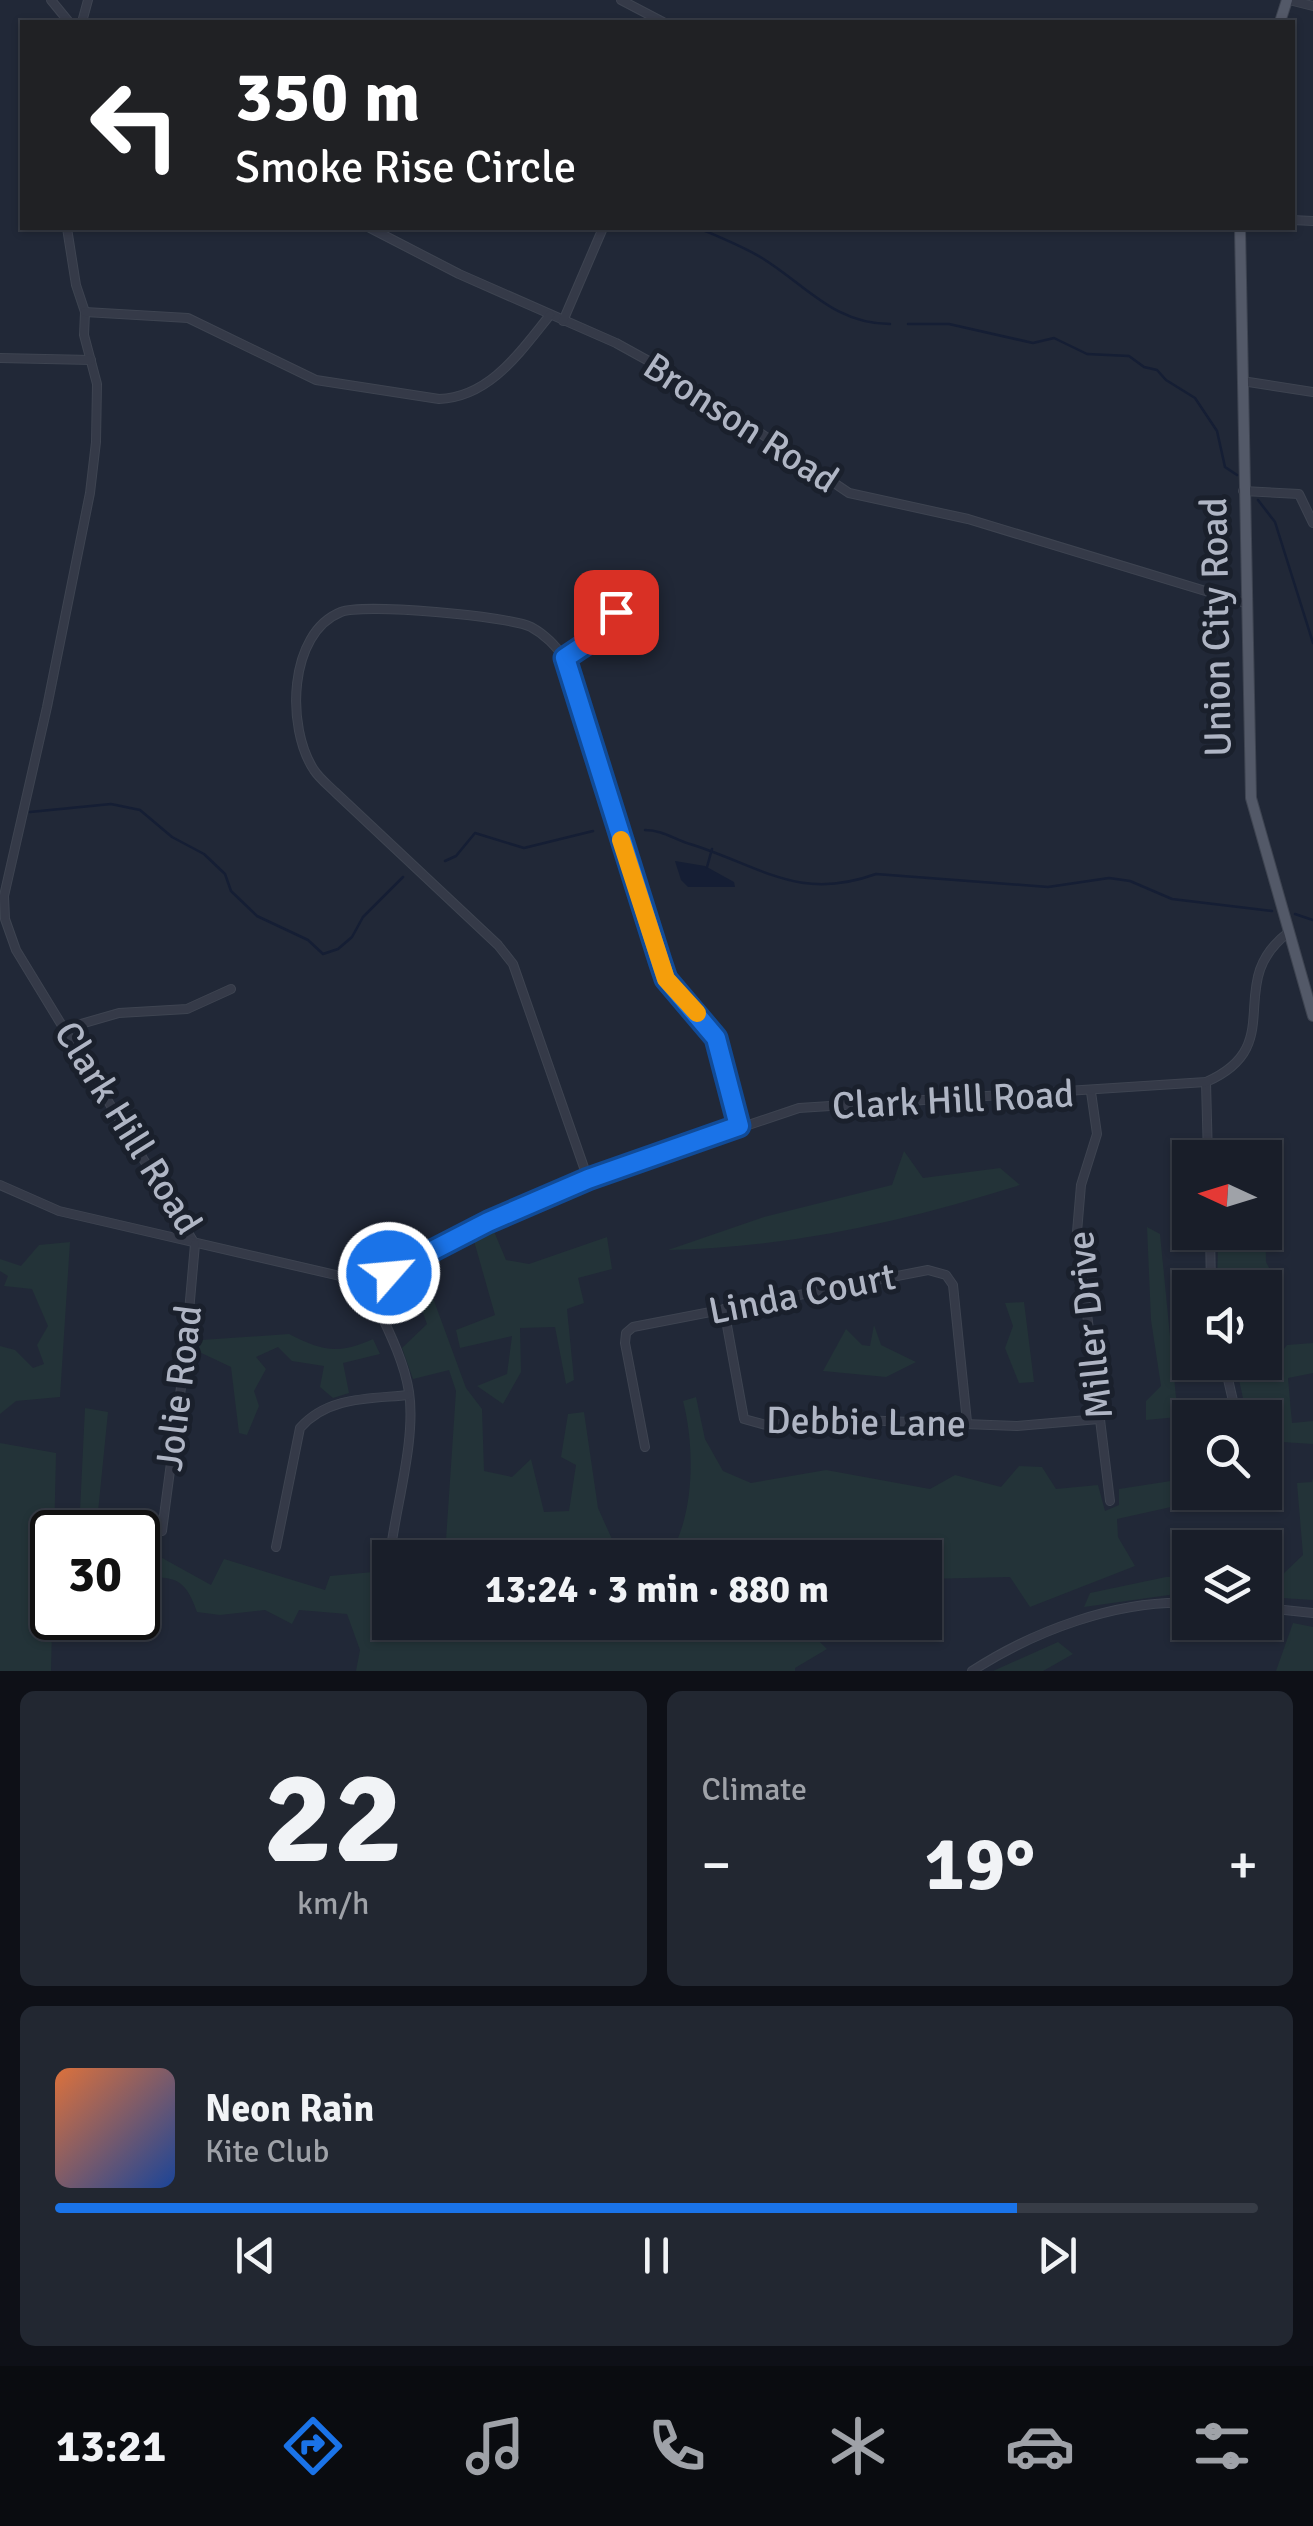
<!DOCTYPE html>
<meta charset="utf-8">
<style>
:root{--surface:#191e29;--page:#222731;--text:#f1f3f6;--muted:#9fa2a8;--line:#373c46;--accent:#1a73e8}
body{margin:0;font-family:Signika,sans-serif;background:var(--page);color:var(--text);height:100vh;display:flex;flex-direction:column;font-size:38px;white-space:nowrap}
*{box-sizing:border-box;margin:0}
p{font-size:32px;color:var(--muted)}
.icon{flex:none;width:55px;height:55px;fill:none;stroke:currentColor;stroke-width:2;stroke-linecap:round;stroke-linejoin:round}
.map{position:relative;height:1671px;overflow:hidden}
.side{display:flex;flex-direction:column;gap:20px;padding:20px;background:#0e1017;flex:1}
.side>*{flex:none}
.banner{position:absolute;left:20px;top:20px;width:1275px;height:210px;border-radius:0px;box-shadow:0 2px 8px #0004,0 0 0 2px var(--line);background:#202124;color:#fff;overflow:hidden}
.needle{width:65px;rotate:274deg}
.tools{position:absolute;left:1172px;top:1140px;display:grid;gap:20px}
.tools a{display:grid;place-items:center;width:110px;height:110px;border-radius:0px;background:var(--surface);box-shadow:0 2px 8px #0004,0 0 0 2px var(--line);font-size:50px}
.speed{position:absolute;left:30px;top:1510px;display:flex;gap:20px;font-size:50px;font-weight:700;text-align:center}
.speed>*{display:grid;place-content:center;width:130px;height:130px;border-radius:50%;background:var(--surface);box-shadow:0 2px 8px #0004,0 0 0 2px var(--line);line-height:1}
.speed .limit{border:5px solid #111;border-radius:15px;background:#fff;color:#111}
.pin{position:absolute;display:grid;place-items:center;width:85px;height:85px;color:#fff;margin:-42px;border-radius:20px;box-shadow:0 5px 15px #0006}
.me{position:absolute;width:110px;margin:-55px;rotate:63deg;stroke-linejoin:round;filter:drop-shadow(0 0 8px #0008)}
.turn{display:flex;align-items:center;gap:35px;height:210px;padding:0 50px;font-size:45px}
.turn .icon{width:130px;height:130px;stroke-width:2.5}
.turn b{display:block;font-size:70px;line-height:85px}
.big{font-size:75px;font-weight:700;line-height:1.1}
.side .widget{flex:1;display:flex;flex-direction:column;justify-content:center;gap:15px;min-width:0;padding:0 35px;border-radius:15px;background:var(--page)}
.side .dial{align-items:center;gap:0}
.dial b{font-size:130px;line-height:1}
.song{display:flex;align-items:center;gap:30px}
.cover{width:120px;height:120px;border-radius:15px;background:linear-gradient(135deg,hsl(20 70% 55%),hsl(220 70% 35%))}
.played{height:10px;border-radius:5px;background:linear-gradient(90deg,var(--accent) 80%,var(--line) 80%)}
.keys{display:flex;justify-content:space-around;direction:ltr}
.heat{display:flex;justify-content:space-between;align-items:center;font-size:55px;direction:ltr}
.side .tiles{flex:1;display:grid;gap:20px;grid-template-columns:1fr 1fr}
.widget:last-child{grid-column:span 2}
.trip{position:absolute;left:372px;top:1540px;width:570px;height:100px;border-radius:0px;background:var(--surface);box-shadow:0 2px 8px #0004,0 0 0 2px var(--line);font-weight:700;line-height:100px;text-align:center}
.dock{display:flex;height:160px;justify-content:space-around;align-items:center;background:#0a0c10;color:var(--muted)}
.dock .icon{width:70px;height:70px}
.dock .selected{color:var(--accent)}
.dock b{font-size:45px;color:var(--text)}
.map>svg:first-child{display:block}
</style>
<div class="map">
<svg width="1313" height="1671" viewBox="0 0 1313 1671">
<rect width="100%" height="100%" fill="#212837"/>
<g fill="#233338">
<path d="M 904,1151 L 923,1178 L 1000,1168 L 1020,1185 C 905,1221 788,1248 668,1250 L 764,1217 L 892,1185 Z"/>
<path d="M 1265,1214 L 1266,1262 L 1281,1291 L 1284,1316 L 1265,1319 L 1265,1288 L 1217,1287 L 1218,1243 L 1248,1240 L 1249,1233 L 1265,1232 Z"/>
<path d="M 1147,1227 L 1160,1234 L 1178,1417 L 1146,1420 L 1146,1401 L 1161,1386 L 1151,1320 Z"/>
<path d="M 493,1229 L 506,1260 L 529,1264 L 607,1237 L 612,1269 L 578,1278 L 584,1303 L 567,1309 L 574,1380 L 566,1384 L 555,1327 L 520,1328 L 521,1372 L 503,1404 L 477,1386 L 507,1374 L 512,1336 L 460,1348 L 456,1330 L 495,1315 L 474,1241 Z"/>
<path d="M 70,1242 L 60,1397 L 16,1401 L 0,1414 L 0,1346 L 15,1350 L 33,1368 L 44,1364 L 37,1345 L 48,1326 L 32,1289 L 4,1286 L 8,1276 L 0,1271 L 0,1259 L 21,1266 L 39,1245 Z"/>
<path d="M 422,1268 L 466,1388 L 482,1409 L 484,1471 L 512,1477 L 531,1459 L 544,1512 L 569,1511 L 576,1465 L 561,1457 L 568,1414 L 584,1412 L 598,1508 L 620,1557 L 445,1555 L 456,1391 L 449,1370 L 413,1379 L 402,1348 L 427,1324 L 408,1272 Z"/>
<path d="M 1024,1302 L 1034,1382 L 1019,1383 L 1005,1348 L 1013,1326 L 1005,1303 Z"/>
<path d="M 874,1325 L 881,1345 L 916,1362 L 886,1377 L 823,1371 L 846,1329 L 862,1345 L 870,1346 Z"/>
<path d="M 289,1334 C 323,1351 337,1355 373,1339 L 380,1354 L 343,1363 L 349,1393 L 333,1398 L 320,1387 L 324,1366 L 292,1361 L 278,1347 L 256,1357 L 266,1369 L 254,1391 L 259,1406 L 247,1435 L 239,1433 L 231,1367 L 195,1350 L 201,1340 Z"/>
<path d="M 1313,1343 L 1313,1373 L 1288,1378 L 1292,1423 L 1313,1421 L 1313,1444 L 1265,1441 L 1265,1418 L 1247,1417 L 1238,1375 L 1268,1369 L 1287,1345 Z"/>
<path d="M 696,1397 L 705,1439 L 723,1471 L 751,1483 L 826,1470 L 930,1489 L 955,1475 L 1001,1487 L 1019,1466 L 1042,1467 L 1056,1489 L 1098,1485 L 1105,1511 L 1119,1505 L 1119,1489 L 1190,1478 L 1190,1492 L 1234,1493 L 1117,1519 L 1118,1537 L 1135,1566 L 1030,1607 L 1010,1577 L 925,1579 L 925,1558 L 668,1557 C 695,1517 695,1447 683,1401 Z"/>
<path d="M 85,1408 L 108,1412 L 96,1532 L 79,1532 Z"/>
<path d="M 0,1443 L 56,1453 L 51,1671 L 0,1671 Z"/>
<path d="M 1313,1478 L 1313,1600 L 1265,1597 L 1265,1575 L 1282,1575 L 1303,1555 L 1297,1483 L 1312,1482 Z"/>
<path d="M 138,1550 L 155,1554 L 211,1585 L 224,1559 L 325,1590 L 330,1576 L 373,1572 L 390,1622 L 813,1623 L 813,1635 L 827,1649 L 795,1668 L 795,1671 L 356,1671 L 360,1650 L 347,1614 L 299,1610 L 292,1624 L 265,1610 L 220,1615 L 197,1612 C 184,1575 173,1577 138,1578 Z"/>
<path d="M 1166,1577 L 1190,1577 L 1190,1592 L 1084,1607 L 1090,1593 Z"/>
<path d="M 1293,1623 L 1313,1627 L 1313,1671 L 1276,1671 Z"/>
<path d="M 1058,1642 L 1073,1654 L 1043,1671 L 993,1671 Z"/>
</g>
<path fill="#151e34" d="M 675,861 L 705,866 L 734,882 L 735,887 L 688,887 L 681,880 Z"/>
<g fill="none" stroke-linecap="round" stroke-linejoin="round">
<g stroke="#151e34" stroke-width="2.5">
<path d="M 698,228 C 719,237 742,246 762,258 C 806,285 834,324 890,324"/>
<path d="M 908,324 L 949,324 L 1033,343 L 1054,338 L 1087,354 L 1129,356 L 1144,367 L 1157,370 L 1166,380 L 1195,398 L 1217,431 L 1225,467 L 1237,475"/>
<path d="M 1258,500 L 1275,522 L 1313,643"/>
<path d="M 30,812 L 111,804 L 140,810 L 172,837 L 204,854 L 225,874 L 231,891 L 257,916 L 308,940 L 323,954 L 338,949 L 352,937 L 363,917 L 403,877"/>
<path d="M 645,830 C 662,830 674,839 690,844 C 761,866 798,902 876,874 L 1048,887 L 1109,878 L 1130,881 L 1172,899 L 1272,911"/>
<path d="M 445,861 L 456,856 L 475,833 L 524,848 L 593,831"/>
<path d="M 707,867 L 712,849"/>
<path d="M 1295,914 L 1313,920"/>
</g>
<g stroke="#3e4451" stroke-width="10">
<g id="minor">
<path d="M 51,0 L 69,22"/>
<path d="M 621,0 L 663,22"/>
<path d="M 1289,0 L 1313,6"/>
<path d="M 82,22 L 88,0"/>
<path d="M 1292,220 L 1313,221"/>
<path d="M 67,228 L 76,285 L 85,312 L 84,335 L 97,384 L 96,442 L 90,493 L 47,707 L 4,896 L 5,919 L 16,950 L 195,1244"/>
<path d="M 370,228 L 459,274 L 616,343 L 674,375 L 849,493 L 968,519 L 1245,603"/>
<path d="M 85,312 L 188,318 L 316,380 L 439,399 C 490,397 520,352 550,315"/>
<path d="M 563,321 L 603,228"/>
<path d="M 0,358 L 91,360"/>
<path d="M 1242,381 L 1313,392"/>
<path d="M 1243,491 L 1299,494 L 1313,523"/>
<path d="M 565,658 L 586,644 L 637,593"/>
<path d="M 67,1028 L 119,1013 L 187,1009 L 231,989"/>
<path d="M 1206,1082 L 1208,1158"/>
<path d="M 1091,1092 L 1097,1134 L 1081,1185 L 1077,1232 L 1110,1501"/>
<path d="M 588,1179 L 513,964 L 498,945 L 335,792 C 328,785 319,778 314,770 C 286,728 288,633 341,612 C 363,603 509,616 531,627 C 546,635 555,646 565,658 L 660,961 L 666,979 L 716,1038 L 739,1126"/>
<path d="M 0,1185 L 59,1211 L 366,1282 L 588,1179 L 799,1108 L 1206,1082 C 1291,1045 1221,983 1289,932"/>
<path d="M 1210,1232 L 1211,1288"/>
<path d="M 366,1282 C 381,1317 403,1354 409,1392 C 416,1438 397,1502 391,1548"/>
<path d="M 724,1309 L 744,1419 L 766,1425 L 859,1420 L 1017,1426 L 1099,1419"/>
<path d="M 1224,1362 L 1237,1418"/>
<path d="M 645,1447 L 625,1343 L 626,1333 L 633,1327 L 928,1270 L 946,1275 L 953,1285 L 967,1422"/>
<path d="M 162,1531 L 185,1357 L 195,1244"/>
<path d="M 276,1547 L 300,1428 C 328,1396 370,1399 409,1395"/>
<path d="M 1265,1608 L 1313,1613"/>
<path d="M 972,1671 C 1034,1631 1116,1600 1190,1603"/>
</g>
</g>
<g stroke="#3e4451" stroke-width="12">
<g id="major">
<path d="M 1280,22 L 1287,0"/>
<path d="M 1240,228 L 1251,798 L 1313,1016"/>
</g>
</g>
<use href="#minor" stroke="#353a48" stroke-width="8"/>
<use href="#major" stroke="#535968" stroke-width="10"/>
</g>
<g fill="none" stroke-linecap="round" stroke-linejoin="round">
<g stroke="#114b97" stroke-width="25">
<path id="route" d="M 389,1273 L 488,1222 L 588,1179 L 739,1126 L 716,1038 L 666,979 L 660,961 L 565,658 L 586,644 L 616,612"/>
</g>
<use href="#route" stroke="#1a73e8" stroke-width="18"/>
<path stroke="#f59e0b" stroke-width="18" d="M 621,840 L 666,979 L 697,1013"/>
</g>
<g text-anchor="middle" dominant-baseline="central" stroke-width="10" stroke-linejoin="round" paint-order="stroke">
<g font-size="38" fill="#afb5c4" stroke="#1a202c">
<text transform="translate(741 423) rotate(33)">Bronson Road</text>
<text transform="translate(1216 627) rotate(-91)">Union City Road</text>
<text transform="translate(953 1100) rotate(-3)">Clark Hill Road</text>
<text transform="translate(128 1128) rotate(58)">Clark Hill Road</text>
<text transform="translate(802 1294) rotate(-11)">Linda Court</text>
<text transform="translate(1090 1325) rotate(-96)">Miller Drive</text>
<text transform="translate(179 1388) rotate(-83)">Jolie Road</text>
<text transform="translate(866 1422) rotate(1)">Debbie Lane</text>
</g>
</g>
</svg>
<div class="tools">
<a><svg class="needle" viewBox="-14 -14 28 28"><path d="M0-13l5 13h-10z" fill="#e53935"/><path d="M0 13l5-13h-10z" fill="#9fa2a8"/></svg></a>
<a><svg class="icon" aria-label="sound" viewBox="0 0 24 24"><path d="M4 9h4l5-4v14l-5-4H4zM17 9q2 3 0 6"/></svg></a>
<a><svg class="icon" aria-label="search" viewBox="0 0 24 24"><circle cx="10" cy="10" r="6"/><path d="M15 15l6 6"/></svg></a>
<a><svg class="icon" aria-label="layers" viewBox="0 0 24 24"><path d="M12 4l9 5-9 5-9-5zM3 14l9 5 9-5"/></svg></a>
</div>
<div class="speed"><div class="limit">30</div></div>
<div class="pin" style="left:616px;top:612px;background:#d93025"><svg class="icon" aria-label="arrive" viewBox="0 0 24 24"><path d="M6 21V4h12l-3 4 3 4H6"/></svg></div>
<svg class="me" style="left:389px;top:1273px" viewBox="-20 -20 40 40"><circle r="17" fill="#1a73e8" stroke="#fff" stroke-width="3"/><path d="M0-11L8 9 0 5-8 9z" fill="#fff"/></svg>
<div class="trip">13:24 · 3 min · 880 m</div>
<div class="banner">
<div class="turn"><svg class="icon" aria-label="left" viewBox="0 0 24 24"><path d="M17 20v-9H6M10 6l-5 5 5 5"/></svg><div><b>350 m</b>Smoke Rise Circle</div></div>
</div>
</div>
<section class="side">
<div class="tiles">
<div class="widget dial"><b>22</b><p>km/h</p></div>
<div class="widget"><p>Climate</p>
<div class="heat"><a>−</a><b class="big">19°</b><a>+</a></div>
</div>
<div class="widget">
<div class="song"><i class="cover"></i><div><b>Neon Rain</b><p>Kite Club</p></div></div>
<div class="played"></div>
<div class="keys"><svg class="icon" aria-label="previous" viewBox="0 0 24 24"><path d="M18 5L8 12l10 7zM5 5v14"/></svg><svg class="icon" aria-label="pause" viewBox="0 0 24 24"><path d="M8 5v14M16 5v14"/></svg><svg class="icon" aria-label="next" viewBox="0 0 24 24"><path d="M6 5l10 7-10 7zM19 5v14"/></svg></div>
</div>
</div>
</section>
<nav class="dock">
<b>13:21</b>
<svg class="icon selected" aria-label="directions" viewBox="0 0 24 24"><path d="M12 3l9 9-9 9-9-9zM9 14v-3h6M13 9l2 2-2 2"/></svg>
<svg class="icon" aria-label="music" viewBox="0 0 24 24"><path d="M9 18V5l10-2v13"/><circle cx="6" cy="18" r="3"/><circle cx="16" cy="16" r="3"/></svg>
<svg class="icon" aria-label="phone" viewBox="0 0 24 24"><path d="M5 4h4l2 5-3 2q2 4 5 5l2-3 5 2v4C11 20 4 13 5 4z"/></svg>
<svg class="icon" aria-label="climate" viewBox="0 0 24 24"><path d="M12 3v18M4 7l16 10M4 17L20 7"/></svg>
<svg class="icon" aria-label="car" viewBox="0 0 24 24"><path d="M5 17H2v-5l4-1 3-4h7l3 4 3 1v5h-3M9 17h6M6 11h13"/><circle cx="7" cy="17" r="2"/><circle cx="17" cy="17" r="2"/></svg>
<svg class="icon" aria-label="filters" viewBox="0 0 24 24"><path d="M4 7h16M4 17h16"/><circle cx="9" cy="7" r="2"/><circle cx="15" cy="17" r="2"/></svg>
</nav>
